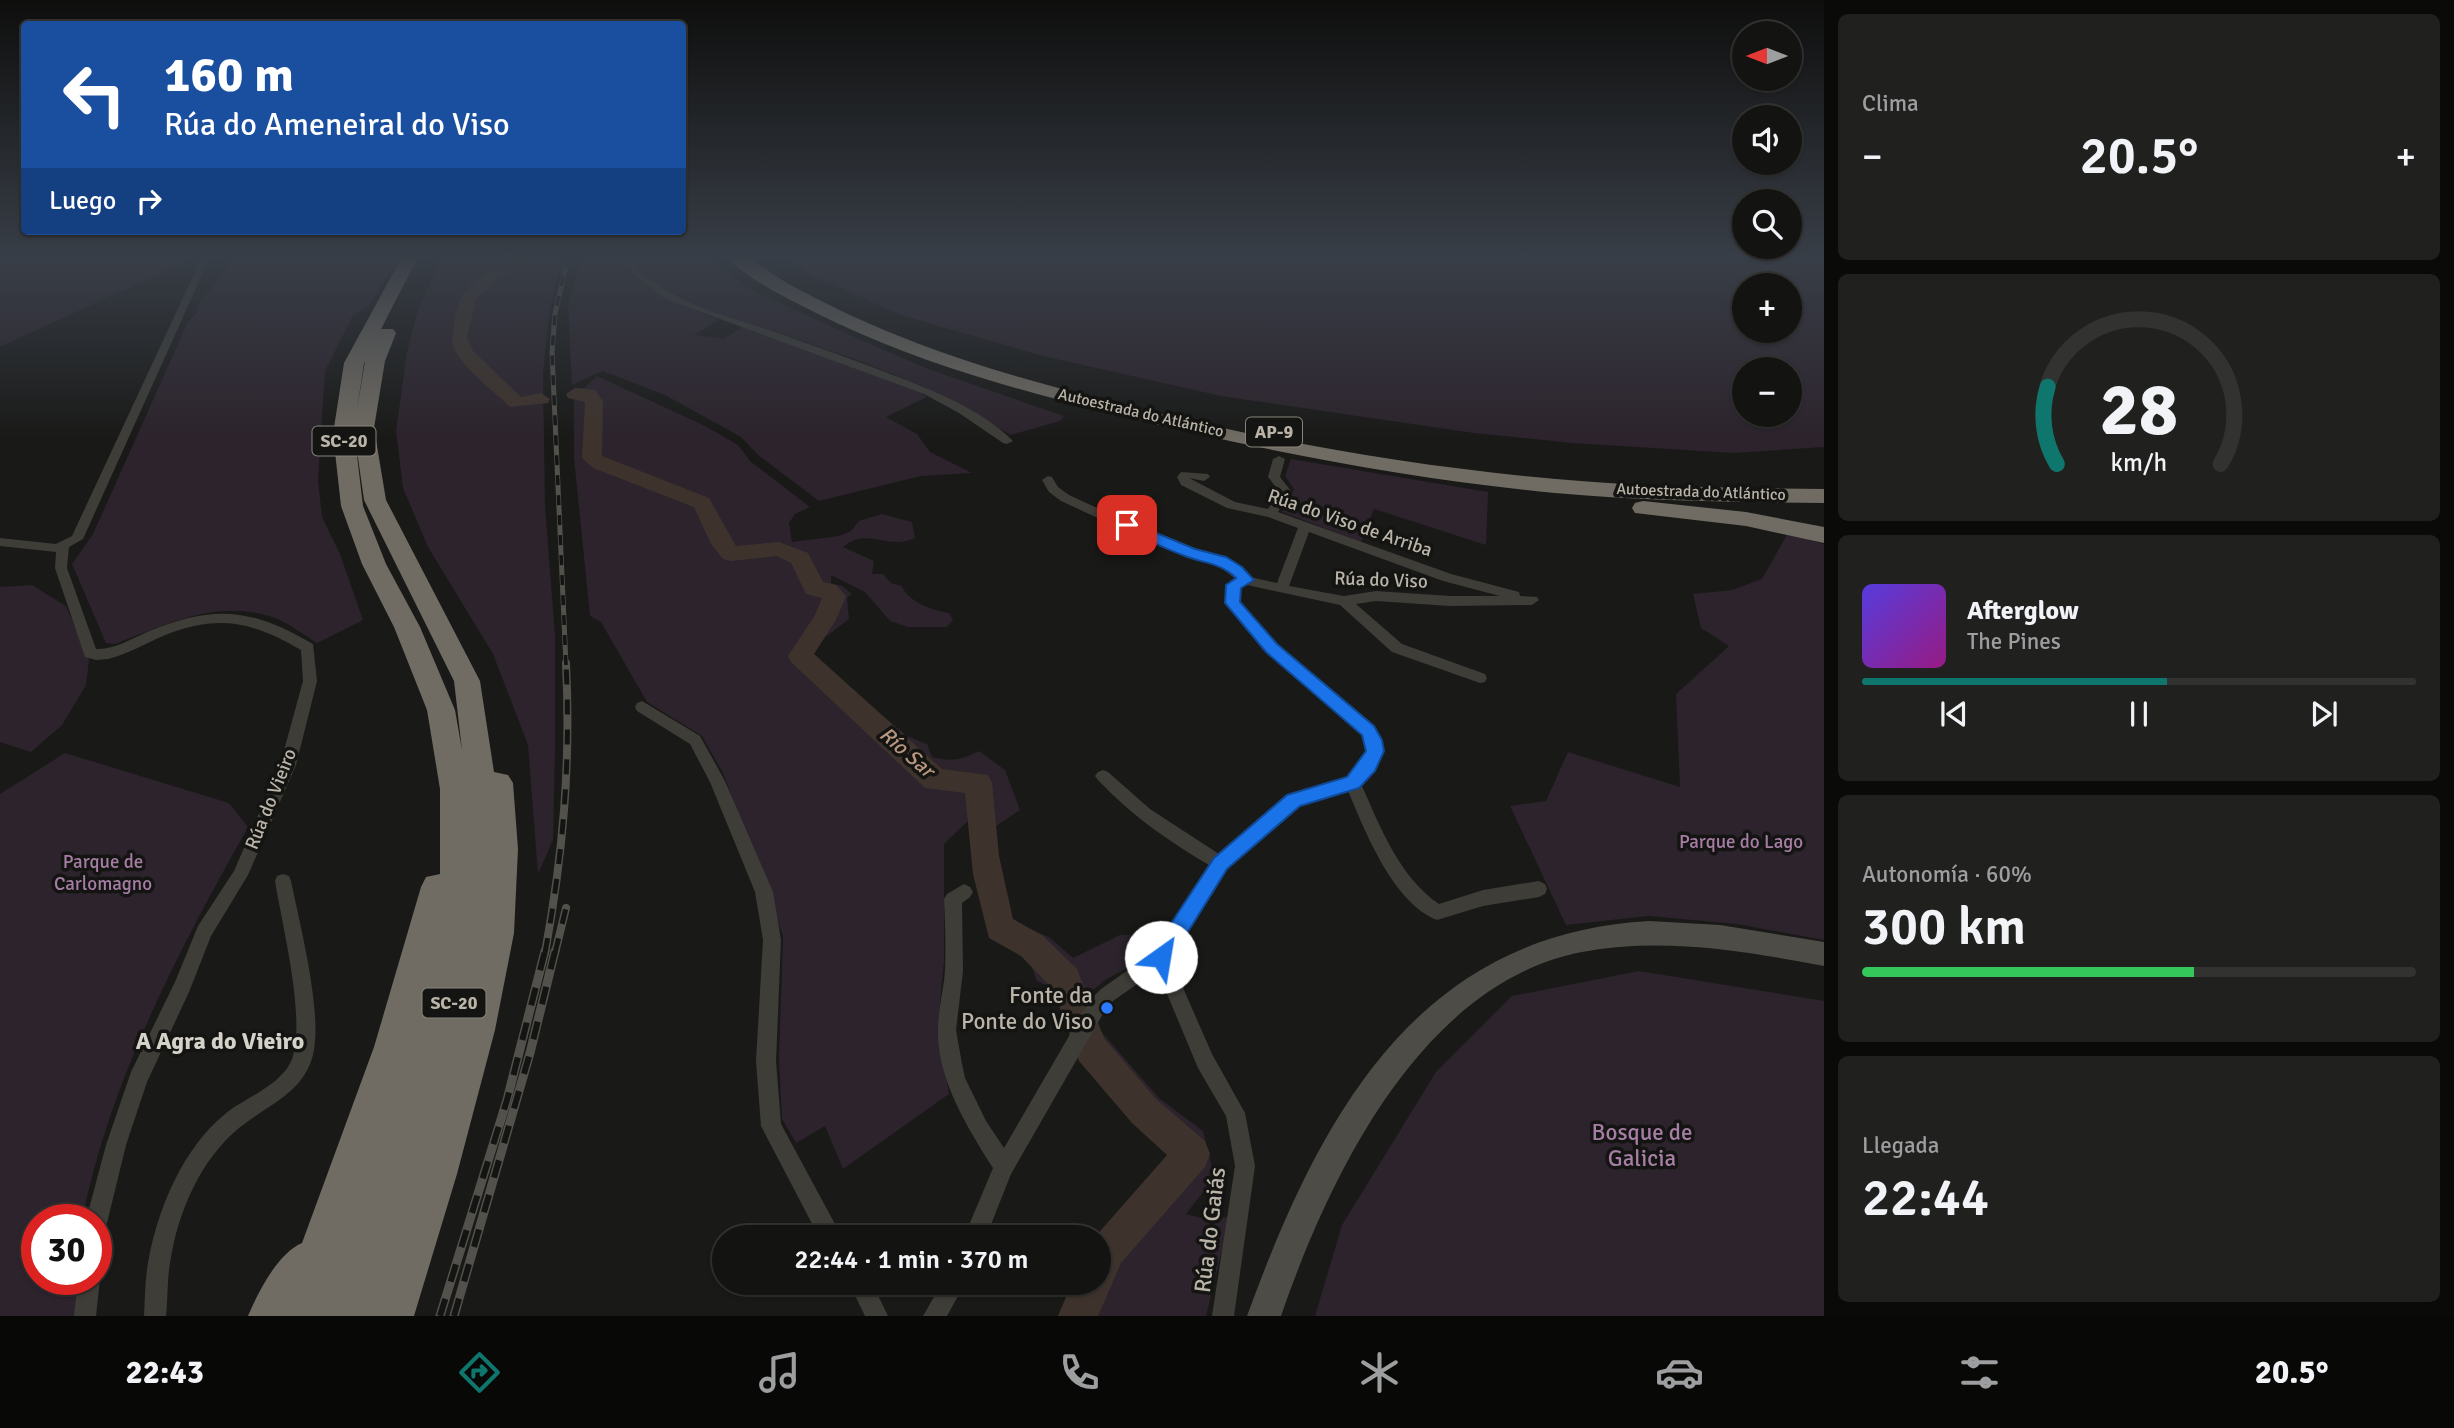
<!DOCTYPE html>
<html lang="es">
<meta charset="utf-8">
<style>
:root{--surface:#131311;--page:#20201f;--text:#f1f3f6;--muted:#9d9e9f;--line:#323231;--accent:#0f766e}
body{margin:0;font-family:Signika,sans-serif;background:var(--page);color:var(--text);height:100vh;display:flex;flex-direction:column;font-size:26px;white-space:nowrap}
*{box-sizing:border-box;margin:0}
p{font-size:23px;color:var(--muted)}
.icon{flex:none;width:38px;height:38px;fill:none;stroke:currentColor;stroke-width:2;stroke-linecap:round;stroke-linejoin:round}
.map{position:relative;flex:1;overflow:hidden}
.drawer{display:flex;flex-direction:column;gap:14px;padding:14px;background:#0a0a09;width:630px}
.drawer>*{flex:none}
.guide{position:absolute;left:21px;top:21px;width:665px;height:214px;border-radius:7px;box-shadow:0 2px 5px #0004,0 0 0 2px var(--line);background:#1a4fa0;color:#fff;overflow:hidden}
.needle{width:46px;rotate:270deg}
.tools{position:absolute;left:1732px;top:21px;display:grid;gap:14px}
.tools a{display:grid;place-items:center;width:70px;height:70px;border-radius:50%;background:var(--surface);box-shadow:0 2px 5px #0004,0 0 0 2px var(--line);font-size:35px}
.speed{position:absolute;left:21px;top:1204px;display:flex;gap:14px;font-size:35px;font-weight:700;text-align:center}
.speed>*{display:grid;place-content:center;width:91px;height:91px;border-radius:50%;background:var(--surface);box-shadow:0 2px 5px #0004,0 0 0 2px var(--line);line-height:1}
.speed .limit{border:10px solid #d22;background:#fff;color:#111}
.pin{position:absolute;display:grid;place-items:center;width:60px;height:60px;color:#fff;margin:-30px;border-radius:14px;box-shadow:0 4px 10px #0006}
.me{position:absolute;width:77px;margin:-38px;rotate:32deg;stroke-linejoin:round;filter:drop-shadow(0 0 5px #0008)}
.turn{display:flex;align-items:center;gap:24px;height:147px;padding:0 28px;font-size:32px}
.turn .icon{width:91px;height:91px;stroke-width:2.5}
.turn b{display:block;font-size:49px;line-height:60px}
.then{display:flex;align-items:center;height:66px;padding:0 28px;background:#0003;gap:14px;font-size:26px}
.big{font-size:52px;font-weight:600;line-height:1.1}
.drawer .card{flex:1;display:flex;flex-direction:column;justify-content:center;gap:10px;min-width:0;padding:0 24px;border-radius:10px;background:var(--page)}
.drawer .dial{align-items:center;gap:0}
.dial svg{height:182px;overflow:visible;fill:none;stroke:var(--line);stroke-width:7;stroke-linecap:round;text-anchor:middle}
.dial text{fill:var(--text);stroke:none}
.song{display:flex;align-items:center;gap:21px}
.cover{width:84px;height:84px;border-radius:10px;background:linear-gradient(135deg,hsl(250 70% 55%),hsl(310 70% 35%))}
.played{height:7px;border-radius:4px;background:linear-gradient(90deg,var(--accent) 55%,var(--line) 55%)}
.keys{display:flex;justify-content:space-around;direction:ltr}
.heat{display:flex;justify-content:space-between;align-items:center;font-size:38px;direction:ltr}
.charge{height:10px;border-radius:5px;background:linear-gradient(90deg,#34c759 60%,var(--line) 0)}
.trip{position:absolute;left:712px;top:1225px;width:399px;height:70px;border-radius:35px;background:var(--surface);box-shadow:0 2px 5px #0004,0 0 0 2px var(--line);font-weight:600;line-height:70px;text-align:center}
.dock{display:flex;height:112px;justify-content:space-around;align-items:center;background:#080807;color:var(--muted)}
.dock .icon{width:49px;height:49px}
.dock .current{color:var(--accent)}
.dock b{font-size:32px;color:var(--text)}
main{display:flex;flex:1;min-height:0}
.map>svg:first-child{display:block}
</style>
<main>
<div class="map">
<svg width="1824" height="1316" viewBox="0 0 1824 1316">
<rect width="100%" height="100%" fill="#191917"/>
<g fill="#2c232c" fill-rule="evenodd">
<path d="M 0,257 L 165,257 L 164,259 L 191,259 L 0,347 Z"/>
<path d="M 234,257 L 337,257 L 323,273 L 341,257 L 399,257 L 370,304 L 352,317 L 325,371 L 318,480 L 322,517 L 340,554 L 363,620 L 317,643 C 304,635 290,624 275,618 C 218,598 168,624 115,644 L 106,643 L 72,564 L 93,534 L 188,322 L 198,312 L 197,307 Z"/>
<path d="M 442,257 L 562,257 L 549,314 L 543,373 L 545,505 L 555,636 L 555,746 L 553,840 L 538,874 L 528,745 L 493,654 L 428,547 L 403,488 L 396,431 L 407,352 L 418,310 Z"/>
<path d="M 582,257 L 619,257 C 640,292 682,304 718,320 L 694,335 L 724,339 L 742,327 L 919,392 L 927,397 L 886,417 L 917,434 L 930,452 L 972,473 L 921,476 L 819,501 L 758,455 L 741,437 L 665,395 L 603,371 L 572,385 L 568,305 Z"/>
<path d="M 631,257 L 705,257 L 748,288 L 847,334 L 928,369 L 1064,416 L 1060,421 L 1011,435 C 983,420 955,402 926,388 C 883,369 836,352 791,337 C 743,321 657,304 631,257 Z"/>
<path d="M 785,257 L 1824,257 L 1824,447 L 1734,453 L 1572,443 L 1474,433 L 1221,396 L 1043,356 L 904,316 L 813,276 ZM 1745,285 L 1790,285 L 1790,331 L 1745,331 ZM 1745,369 L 1790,369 L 1790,415 L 1745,415 Z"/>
<path d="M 597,376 L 707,427 L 738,445 L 750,461 L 810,507 L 795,514 L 789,523 L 792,542 L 839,536 L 851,531 L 859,521 L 882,514 L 912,522 L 915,538 C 888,551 867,526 843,547 L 874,561 L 872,574 L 883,574 L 891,583 L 902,586 C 908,602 932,610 949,613 L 953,620 L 947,627 L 908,627 L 890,621 L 865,592 L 831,575 L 831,583 L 842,586 L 852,594 L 847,598 L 849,619 L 827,636 L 814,639 L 808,654 L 907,736 L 927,744 L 932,757 C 950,762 962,760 979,751 L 1005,770 L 1020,810 L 989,831 L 1000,886 L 1012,921 L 1049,937 L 1073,958 L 1120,935 L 1149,935 L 1156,945 L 1154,953 L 1105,980 L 1092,991 L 1098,1028 L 1159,1098 L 1203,1131 L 1212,1167 L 1211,1182 L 1186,1214 L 1201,1218 L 1230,1217 L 1206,1316 L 1070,1316 L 1083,1283 L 1099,1283 L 1099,1252 L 1103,1243 L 1181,1153 L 1136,1112 L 1084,1051 L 1061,992 L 1037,981 L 1025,950 L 993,931 L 985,920 L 969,820 L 944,844 L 944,961 L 938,1023 L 949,1094 L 843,1169 L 825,1126 L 796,1143 L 782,1119 L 779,1059 L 783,936 L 724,775 L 702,736 L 647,702 L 601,622 L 590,616 L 574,458 L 574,388 L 584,388 Z"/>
<path d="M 1291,459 L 1488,492 L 1486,545 L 1374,509 L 1361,542 L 1282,512 L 1294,489 L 1285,476 Z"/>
<path d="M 1788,533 L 1824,544 L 1824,940 L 1737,924 L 1648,916 L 1566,925 L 1510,806 L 1546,801 L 1568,752 L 1680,787 L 1676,694 L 1729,646 L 1701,628 L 1693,594 L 1732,590 L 1762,579 Z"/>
<path d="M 32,585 L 66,606 L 89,660 L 86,685 L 62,725 L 31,752 L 0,742 L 0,587 Z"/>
<path d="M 65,753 L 229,803 L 248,827 C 179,950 110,1080 82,1220 L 37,1220 L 37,1279 L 75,1279 L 77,1316 L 0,1316 L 0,794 Z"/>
<path d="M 1639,971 L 1824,1001 L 1824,1316 L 1315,1316 L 1342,1225 L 1436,1072 L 1512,996 Z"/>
</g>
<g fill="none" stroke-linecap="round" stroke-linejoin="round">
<g fill="#3e332c" fill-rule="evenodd">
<path d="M 516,257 L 533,257 L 525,265 L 497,279 L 476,299 L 467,337 L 473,351 L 521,397 L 541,393 L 550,399 L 548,403 L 510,407 C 494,391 469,373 457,354 C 449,341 453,337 454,324 C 460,281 484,276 516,257 Z"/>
<path d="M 575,388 L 595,390 L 603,401 L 602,456 L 709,498 L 736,546 L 779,542 L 808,553 L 823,582 L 836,585 L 846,596 L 836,620 L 814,654 L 942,769 L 988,775 L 992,783 L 999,856 L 1013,919 L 1043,936 L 1077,969 L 1104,1038 L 1156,1099 L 1205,1141 L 1210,1154 L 1205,1167 L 1121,1263 L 1098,1316 L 1058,1316 L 1072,1283 L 1099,1283 L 1099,1237 L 1095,1237 L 1167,1155 L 1132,1123 L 1079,1061 L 1053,989 L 1021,956 L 989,938 L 973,874 L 965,793 L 925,788 L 791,662 L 788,656 L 815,615 L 822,598 L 806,594 L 791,563 L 777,556 L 731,561 L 723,559 L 711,544 L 694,507 L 593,468 L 582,458 L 585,402 L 568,398 L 566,394 Z"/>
</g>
<g fill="#3e3d38" fill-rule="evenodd">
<path d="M 202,257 L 210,257 L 83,539 L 69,547 L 67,568 L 96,649 C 114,650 131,639 147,632 C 214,604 251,608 313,644 L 317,681 L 296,765 L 248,875 L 211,936 L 189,992 L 147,1082 L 126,1145 L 107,1223 L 104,1231 L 96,1234 L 96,1220 L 86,1220 L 106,1145 L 131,1072 L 175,982 L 198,926 L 234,871 L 280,765 L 303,681 L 301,650 C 252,621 217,614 163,636 C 145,644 127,654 108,659 L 96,660 L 85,657 L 55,568 L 56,552 L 0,546 L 0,538 L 56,544 L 72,536 Z"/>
<path d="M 619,257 L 627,257 C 662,300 716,313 766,329 C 802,341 837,354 872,367 C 917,384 979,406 1013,441 L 1007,444 L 1003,443 L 959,413 L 924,394 L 671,301 C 650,289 633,277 619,257 Z"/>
<path d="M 1279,456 L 1285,459 L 1280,477 L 1291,491 L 1278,512 L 1451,574 L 1519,592 L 1520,596 L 1537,597 L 1539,600 L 1532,605 L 1450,606 L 1376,601 L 1356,604 L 1402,644 L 1485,674 L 1487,678 L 1485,682 L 1480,683 L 1392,652 L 1340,605 L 1247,585 L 1240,587 L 1240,602 L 1276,644 L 1373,726 C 1389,752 1380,763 1361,784 C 1380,826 1399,877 1439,904 L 1483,890 L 1539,881 L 1545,884 L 1547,889 L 1545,894 L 1539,897 L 1483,906 L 1437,920 C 1393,903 1365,831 1348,791 L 1299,805 L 1226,868 L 1170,958 L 1212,1054 L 1245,1113 L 1255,1166 L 1234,1316 L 1212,1316 L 1235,1166 L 1226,1116 L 1198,1068 L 1157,970 L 1113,1001 L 1104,1012 L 1011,1174 L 986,1237 L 964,1237 L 993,1168 C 967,1127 937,1079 938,1029 C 938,1009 944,989 945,970 C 946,946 945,922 944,899 L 947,894 L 964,884 L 970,887 L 973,892 L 970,897 L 962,903 L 963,971 L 956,1030 L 962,1064 L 965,1078 L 986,1121 L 1004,1148 L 1090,1000 L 1101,989 L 1155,951 L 1209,865 C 1168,841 1131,815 1098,780 L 1095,776 L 1098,772 L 1103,770 L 1108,772 L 1150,809 L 1219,854 C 1241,835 1263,813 1287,797 C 1312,780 1346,790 1363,760 C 1368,751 1368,743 1363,734 L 1266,652 L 1226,603 L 1226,585 L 1236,579 L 1216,564 L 1152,543 L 1061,501 L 1049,492 L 1042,480 L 1048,476 L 1052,477 L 1058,487 L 1069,495 L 1160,537 L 1226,558 L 1250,577 L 1277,583 L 1298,528 L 1268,517 L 1227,508 L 1181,485 L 1177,477 L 1181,472 L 1208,474 L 1210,477 L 1204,481 L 1189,478 L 1235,502 L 1268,509 L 1279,491 L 1268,477 L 1273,459 ZM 1309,532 L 1443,581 L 1500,596 L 1450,596 L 1376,591 L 1344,596 L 1289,586 Z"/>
<path d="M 642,701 L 700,736 L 725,781 L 773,892 L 781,940 L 776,1061 L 781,1124 L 842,1237 L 819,1237 L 761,1126 L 756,1061 L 763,940 L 755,892 L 710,782 L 690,744 L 637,711 L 635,707 L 637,703 Z"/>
<path d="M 283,874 L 289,876 L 291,881 C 300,925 323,1013 313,1055 C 303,1094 267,1105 239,1128 C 200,1160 177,1214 170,1263 C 167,1280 168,1298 166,1316 L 144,1316 C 145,1298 145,1280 148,1263 C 157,1210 183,1148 225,1114 C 246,1097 285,1084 293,1056 C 305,1014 282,925 275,881 L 277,876 Z"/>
<path d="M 96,1271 L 100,1279 L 96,1316 L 74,1316 L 78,1279 L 96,1279 Z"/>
<path d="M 849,1283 L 872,1283 L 888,1316 L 865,1316 Z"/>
<path d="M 942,1283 L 965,1283 L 947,1316 L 923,1316 Z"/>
</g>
<path fill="#4e4c46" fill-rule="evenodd" d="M 1649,921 L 1720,925 L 1824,942 L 1824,966 C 1744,951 1663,937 1582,952 C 1421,983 1329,1177 1281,1316 L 1247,1316 C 1319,1119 1415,934 1649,921 Z"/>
<g fill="#706c63" fill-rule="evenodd">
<path d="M 402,257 L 418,257 L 381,329 L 393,329 L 396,333 L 385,361 L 374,428 L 386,500 L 480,681 L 494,772 L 508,775 L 513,783 L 518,849 L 514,933 L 495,1030 L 457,1174 L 414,1316 L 248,1316 C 258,1292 278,1253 302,1243 L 374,1047 L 421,887 L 426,877 L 440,874 L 440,789 L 427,710 L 394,627 L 362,564 L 341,506 L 333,434 L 344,363 ZM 371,349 L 365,361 L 357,410 L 364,363 ZM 354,430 L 364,500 L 454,681 L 462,750 L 455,710 L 420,627 L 386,564 L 363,506 Z"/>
<path d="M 727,257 C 752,255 766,271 787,283 C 861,324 939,354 1019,377 C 1194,427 1375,463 1556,479 C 1645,487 1735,488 1824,489 L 1824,503 C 1734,502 1645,501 1555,493 C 1411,479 1268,452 1127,417 C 1029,393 931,367 839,324 C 810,310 747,281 727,257 Z"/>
<path d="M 1643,501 L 1746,512 L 1824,527 L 1824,543 L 1746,526 L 1635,513 L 1632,508 L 1635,503 Z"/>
</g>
<g stroke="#53514b" stroke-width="5">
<path id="rail-far2" d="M 566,665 L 552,352 L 555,314 L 568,257"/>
</g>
<g stroke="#53514b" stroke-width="8">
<g id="rail-far1">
<path d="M 545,953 C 563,854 571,764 566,663"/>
<path d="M 555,953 L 566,908"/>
</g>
</g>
<g stroke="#53514b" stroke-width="9">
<g id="rail">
<path d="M 440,1316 L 507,1100 L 545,951"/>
<path d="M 454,1316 L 530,1053 L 555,951"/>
</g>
</g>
<use href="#rail-far2" stroke="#141412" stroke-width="3.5" stroke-dasharray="10" stroke-linecap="butt"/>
<use href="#rail-far1" stroke="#141412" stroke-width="5" stroke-dasharray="15" stroke-linecap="butt"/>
<use href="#rail" stroke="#141412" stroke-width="6" stroke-dasharray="18" stroke-linecap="butt"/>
</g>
<linearGradient id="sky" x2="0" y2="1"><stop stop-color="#0e0e0d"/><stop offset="0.58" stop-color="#383e47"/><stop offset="1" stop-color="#383e47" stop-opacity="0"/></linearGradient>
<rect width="1824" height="441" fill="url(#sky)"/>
<path fill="#1a73e8" stroke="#114b97" stroke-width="2" d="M 1127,521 L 1195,549 L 1226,557 L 1242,567 L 1254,580 L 1241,588 L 1240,602 L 1277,644 L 1374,726 L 1382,740 L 1384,751 L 1375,771 L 1359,788 L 1300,806 L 1227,869 L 1168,964 L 1161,967 L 1153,964 L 1150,957 L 1153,951 L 1214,858 L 1287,795 L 1347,777 L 1366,751 L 1362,735 L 1266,652 L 1225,603 L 1226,585 L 1236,578 C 1221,563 1203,563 1185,556 C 1163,548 1143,538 1122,528 L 1120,525 Z"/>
<circle fill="#2c79fc" stroke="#141412" stroke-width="2.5" cx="1107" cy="1008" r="7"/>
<g text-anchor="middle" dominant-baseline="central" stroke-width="7" stroke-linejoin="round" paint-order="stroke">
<g font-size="16" fill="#bab4a8" stroke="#141412">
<text transform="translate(1141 413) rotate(13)">Autoestrada do Atlántico</text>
<text transform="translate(1701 492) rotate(2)">Autoestrada do Atlántico</text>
</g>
<g fill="#141412" stroke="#88847b" stroke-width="2">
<rect x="1246" y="417.5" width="56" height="29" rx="5"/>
<rect x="312.5" y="426.5" width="63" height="29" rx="5"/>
<rect x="422.5" y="988.5" width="63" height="29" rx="5"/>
</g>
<g font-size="18" font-weight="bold" fill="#bab4a8">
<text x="1274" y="432">AP-9</text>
<text x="344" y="441">SC-20</text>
<text x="454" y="1003">SC-20</text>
</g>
<g font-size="19" fill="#bab4a8" stroke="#141412">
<text transform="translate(1350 523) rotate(19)">Rúa do Viso de Arriba</text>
<text transform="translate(1381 580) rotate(2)">Rúa do Viso</text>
<text transform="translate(271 799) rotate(-68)">Rúa do Vieiro</text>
</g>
<g font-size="19" fill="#a67ea5" stroke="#141412">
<text x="1741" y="842">Parque do Lago</text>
<text x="103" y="862">Parque de<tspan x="103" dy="22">Carlomagno</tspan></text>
</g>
<g font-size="21" font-style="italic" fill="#b6967e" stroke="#141412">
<text transform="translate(907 752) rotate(41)">Río Sar</text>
</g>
<g font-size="23" fill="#bab4a8" stroke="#141412" text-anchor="end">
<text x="1093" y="995">Fonte da<tspan x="1093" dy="26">Ponte do Viso</tspan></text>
</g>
<g font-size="23" fill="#a67ea5" stroke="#141412">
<text x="1642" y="1132">Bosque de<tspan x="1642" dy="26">Galicia</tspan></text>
</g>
<g font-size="23" fill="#bab4a8" stroke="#141412">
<text transform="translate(1210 1230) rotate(-83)">Rúa do Gaiás</text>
</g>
<g font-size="24" font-weight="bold" fill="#d5d2ca" stroke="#141412">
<text x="220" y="1041">A Agra do Vieiro</text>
</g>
</g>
</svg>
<div class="tools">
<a><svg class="needle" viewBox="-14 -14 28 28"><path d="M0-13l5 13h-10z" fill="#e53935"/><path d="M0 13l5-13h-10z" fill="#9d9e9f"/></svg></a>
<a><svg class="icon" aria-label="sound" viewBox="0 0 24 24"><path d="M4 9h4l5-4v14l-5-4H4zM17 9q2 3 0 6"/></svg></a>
<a><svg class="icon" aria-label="search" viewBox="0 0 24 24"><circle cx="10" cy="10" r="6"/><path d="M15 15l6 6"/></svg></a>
<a>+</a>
<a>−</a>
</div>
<div class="speed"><div class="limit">30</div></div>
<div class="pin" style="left:1127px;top:525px;background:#d93025"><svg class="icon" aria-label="arrive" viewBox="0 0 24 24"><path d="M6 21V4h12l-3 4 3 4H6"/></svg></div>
<svg class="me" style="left:1161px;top:957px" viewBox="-20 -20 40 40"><circle r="19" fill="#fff"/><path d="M0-13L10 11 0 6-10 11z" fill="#1a73e8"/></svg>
<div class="trip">22:44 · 1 min · 370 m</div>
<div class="guide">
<div class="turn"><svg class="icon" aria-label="left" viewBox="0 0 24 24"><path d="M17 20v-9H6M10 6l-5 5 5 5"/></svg><div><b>160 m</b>Rúa do Ameneiral do Viso</div></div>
<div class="then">Luego<svg class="icon" aria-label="right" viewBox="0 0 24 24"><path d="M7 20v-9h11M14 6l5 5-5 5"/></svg></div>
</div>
</div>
<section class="drawer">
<div class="card"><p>Clima</p>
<div class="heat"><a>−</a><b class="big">20.5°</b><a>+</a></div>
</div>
<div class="card dial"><svg viewBox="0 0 100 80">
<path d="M14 69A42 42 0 1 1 86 69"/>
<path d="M14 69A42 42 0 0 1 10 35" stroke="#0f766e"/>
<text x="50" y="56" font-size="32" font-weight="700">28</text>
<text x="50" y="72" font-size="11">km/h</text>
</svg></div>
<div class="card">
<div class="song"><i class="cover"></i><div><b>Afterglow</b><p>The Pines</p></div></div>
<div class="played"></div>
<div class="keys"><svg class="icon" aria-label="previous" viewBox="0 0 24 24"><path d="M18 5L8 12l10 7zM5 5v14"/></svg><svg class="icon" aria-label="pause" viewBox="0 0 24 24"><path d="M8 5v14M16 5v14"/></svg><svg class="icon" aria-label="next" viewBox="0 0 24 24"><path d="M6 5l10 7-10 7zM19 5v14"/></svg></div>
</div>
<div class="card"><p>Autonomía · 60%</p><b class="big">300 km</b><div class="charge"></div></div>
<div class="card"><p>Llegada</p><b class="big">22:44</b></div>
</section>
</main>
<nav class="dock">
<b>22:43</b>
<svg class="icon current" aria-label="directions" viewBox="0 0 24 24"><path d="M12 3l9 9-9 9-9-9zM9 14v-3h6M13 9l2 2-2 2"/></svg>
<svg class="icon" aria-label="music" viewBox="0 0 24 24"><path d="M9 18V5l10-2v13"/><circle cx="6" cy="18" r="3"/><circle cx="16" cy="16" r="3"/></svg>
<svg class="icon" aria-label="phone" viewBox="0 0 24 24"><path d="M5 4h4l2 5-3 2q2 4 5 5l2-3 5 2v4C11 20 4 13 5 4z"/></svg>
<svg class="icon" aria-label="climate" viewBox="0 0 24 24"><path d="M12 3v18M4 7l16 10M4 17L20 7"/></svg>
<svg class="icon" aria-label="car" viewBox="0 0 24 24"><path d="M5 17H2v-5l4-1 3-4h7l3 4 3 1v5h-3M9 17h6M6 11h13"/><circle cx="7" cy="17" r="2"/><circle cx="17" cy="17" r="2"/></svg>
<svg class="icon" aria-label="filters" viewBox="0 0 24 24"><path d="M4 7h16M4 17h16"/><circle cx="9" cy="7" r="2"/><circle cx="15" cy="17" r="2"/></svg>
<b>20.5°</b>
</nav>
